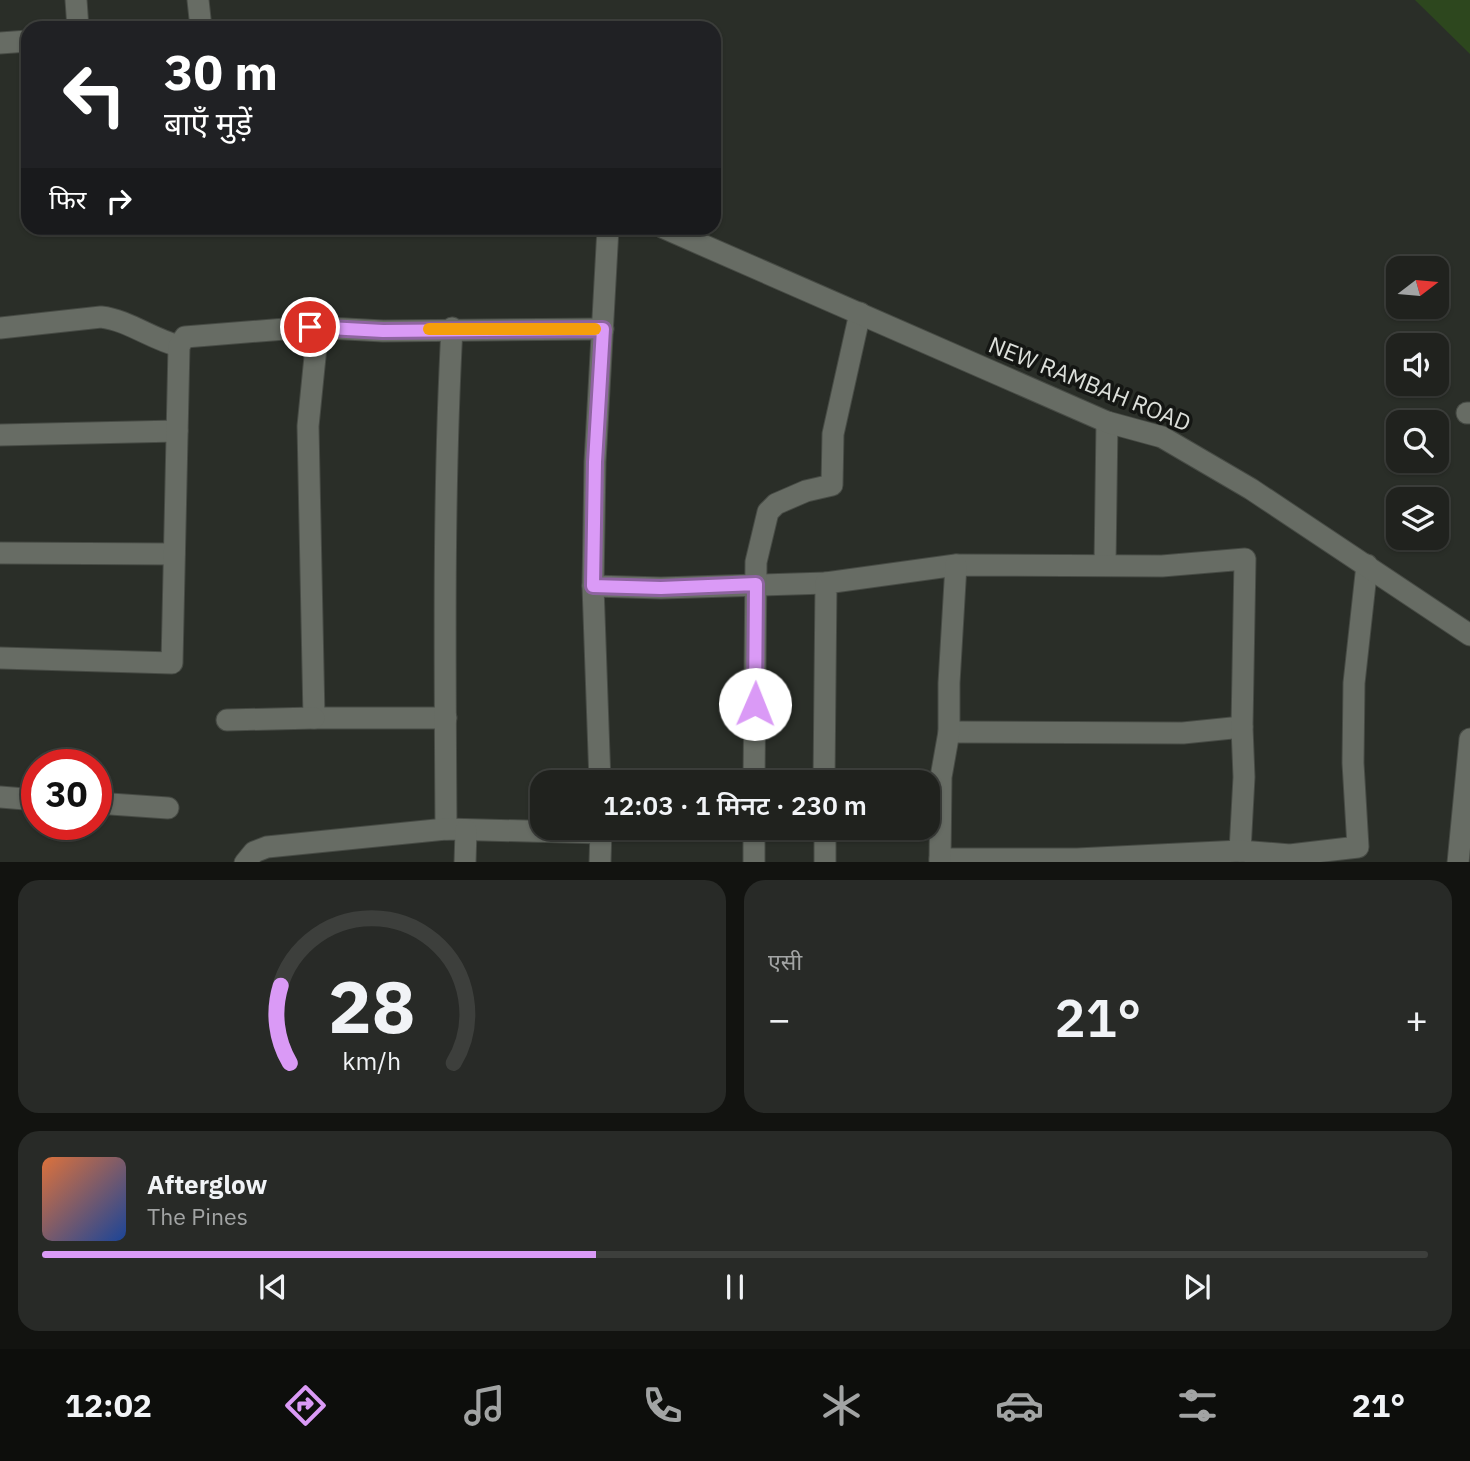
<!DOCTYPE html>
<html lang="hi">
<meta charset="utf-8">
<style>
:root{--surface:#20221e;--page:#282a27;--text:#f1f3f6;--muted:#a2a4a4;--line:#3d3f3c;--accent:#da9af6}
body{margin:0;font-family:"IBM Plex Sans","Noto Sans Devanagari",sans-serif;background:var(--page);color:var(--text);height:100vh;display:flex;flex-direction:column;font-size:26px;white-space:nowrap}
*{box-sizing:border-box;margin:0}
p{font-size:23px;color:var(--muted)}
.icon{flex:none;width:38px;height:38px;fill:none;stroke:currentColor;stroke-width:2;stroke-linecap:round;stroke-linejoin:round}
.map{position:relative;height:862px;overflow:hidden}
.sheet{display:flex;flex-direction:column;gap:18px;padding:18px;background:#121310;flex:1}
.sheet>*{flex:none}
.hud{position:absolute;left:21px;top:21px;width:700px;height:214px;border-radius:21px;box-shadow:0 2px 5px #0004,0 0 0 2px var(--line);background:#202124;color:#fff;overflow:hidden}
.needle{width:46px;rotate:74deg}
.controls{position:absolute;left:1386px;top:256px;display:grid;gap:14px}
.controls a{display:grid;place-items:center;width:63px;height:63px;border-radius:14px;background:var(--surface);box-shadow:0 2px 5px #0004,0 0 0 2px var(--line);font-size:35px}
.speed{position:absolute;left:21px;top:749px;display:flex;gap:14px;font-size:35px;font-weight:700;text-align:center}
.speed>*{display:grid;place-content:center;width:91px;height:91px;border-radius:50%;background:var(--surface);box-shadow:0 2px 5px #0004,0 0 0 2px var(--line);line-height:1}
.speed .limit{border:10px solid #d22;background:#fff;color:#111}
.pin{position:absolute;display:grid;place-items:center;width:60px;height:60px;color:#fff;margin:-30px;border:4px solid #fff;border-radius:50%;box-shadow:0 2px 7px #0007}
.me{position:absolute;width:77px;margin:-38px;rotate:1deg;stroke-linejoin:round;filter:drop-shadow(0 0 5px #0008)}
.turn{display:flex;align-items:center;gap:24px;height:147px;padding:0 28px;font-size:32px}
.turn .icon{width:91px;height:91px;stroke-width:2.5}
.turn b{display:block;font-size:49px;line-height:60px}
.then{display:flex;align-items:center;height:66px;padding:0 28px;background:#0003;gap:14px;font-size:26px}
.big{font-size:52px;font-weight:600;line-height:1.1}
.sheet .widget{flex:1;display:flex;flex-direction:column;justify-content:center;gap:10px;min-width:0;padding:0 24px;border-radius:21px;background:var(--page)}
.sheet .dial{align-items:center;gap:0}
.dial svg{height:182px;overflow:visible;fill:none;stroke:var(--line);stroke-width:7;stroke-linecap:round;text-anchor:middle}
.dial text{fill:var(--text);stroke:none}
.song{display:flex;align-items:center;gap:21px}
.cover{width:84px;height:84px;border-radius:10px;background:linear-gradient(135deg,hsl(20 70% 55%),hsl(220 70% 35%))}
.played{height:7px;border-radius:4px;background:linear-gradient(90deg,var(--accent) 40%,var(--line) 40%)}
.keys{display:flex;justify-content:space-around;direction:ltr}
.heat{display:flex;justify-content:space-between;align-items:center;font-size:38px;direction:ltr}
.sheet .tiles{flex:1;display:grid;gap:18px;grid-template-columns:1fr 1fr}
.widget:last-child{grid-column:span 2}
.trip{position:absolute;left:530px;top:770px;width:410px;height:70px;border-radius:21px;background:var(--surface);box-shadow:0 2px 5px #0004,0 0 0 2px var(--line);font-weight:600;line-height:70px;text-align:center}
.dock{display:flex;height:112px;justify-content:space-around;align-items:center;background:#0d0e0c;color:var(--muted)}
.dock .icon{width:49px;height:49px}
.dock .current{color:var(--accent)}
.dock b{font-size:32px;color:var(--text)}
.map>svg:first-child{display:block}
</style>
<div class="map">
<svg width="1470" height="863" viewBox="0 0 1470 863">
<rect width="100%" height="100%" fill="#2a2e28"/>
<path fill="#2d471e" d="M 1415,0 L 1470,0 L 1470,54 Z"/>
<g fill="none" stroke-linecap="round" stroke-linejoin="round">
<g stroke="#474b45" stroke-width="23">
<g id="street">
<path d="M 76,0 L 78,28"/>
<path d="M 0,43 L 28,41"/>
<path d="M 318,327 L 308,426 L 314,718 L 446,718"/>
<path d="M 0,328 L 101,317 C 128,320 151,339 179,346"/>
<path d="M 1467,413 L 1470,413"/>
<path d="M 0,435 L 177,431"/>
<path d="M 0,553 L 174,554"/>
<path d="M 1105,564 L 1107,422"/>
<path d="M 593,586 L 661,588 L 826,583"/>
<path d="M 0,658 L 172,663 L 179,346 L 185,337 L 310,327 L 383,331 L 603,329"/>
<path d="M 227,720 L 314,718"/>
<path d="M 949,732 L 1183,733 L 1242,727"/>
<path d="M 600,782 L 593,586 L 595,462 L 608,228"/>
<path d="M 754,782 L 756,562 L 768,512 L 776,504 L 806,491 L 832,485 L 833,434 L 860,313"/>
<path d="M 824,782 L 826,583 L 956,565 L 1162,566 L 1245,559 L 1242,727 L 1244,777 L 1240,851"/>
<path d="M 0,797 L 37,800"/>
<path d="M 96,803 L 168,808"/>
<path d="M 825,828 L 825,863"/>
<path d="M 446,829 C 445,662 443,495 452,328"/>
<path d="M 940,859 L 1077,859 L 1240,851 L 1290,855 L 1358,847 L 1353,763 L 1354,683 L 1367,565"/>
<path d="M 245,863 L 254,852 L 267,847 L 446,829 L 601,833"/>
<path d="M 465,863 L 466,830"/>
<path d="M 600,863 L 601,828"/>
<path d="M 754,863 L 754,828"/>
<path d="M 940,863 L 941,777 L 949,732 L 949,683 L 956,565"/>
<path d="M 1458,863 L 1470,739"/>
</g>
</g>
<g stroke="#474b45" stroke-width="23">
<g id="secondary">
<path d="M 198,0 L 201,28"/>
<path d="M 664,228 L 1107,422 L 1162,437 L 1251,489 L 1470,635"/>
</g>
</g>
<use href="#street" stroke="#676c64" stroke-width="21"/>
<use href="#secondary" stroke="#676c64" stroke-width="21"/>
</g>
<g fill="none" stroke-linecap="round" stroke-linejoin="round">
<g stroke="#8e64a0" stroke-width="18">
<path id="route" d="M 310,327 L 383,331 L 603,329 L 595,462 L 593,586 L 661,588 L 756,584 L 755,704"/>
</g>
<use href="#route" stroke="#da9af6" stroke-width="12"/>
<path stroke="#f59e0b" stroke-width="12" d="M 429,329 L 595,329"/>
</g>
<g text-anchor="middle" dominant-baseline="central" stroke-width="7" stroke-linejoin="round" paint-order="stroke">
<g font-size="23" fill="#dde0db" stroke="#141613">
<text transform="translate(1090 383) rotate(22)">NEW RAMBAH ROAD</text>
</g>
</g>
</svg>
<div class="controls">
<a><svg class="needle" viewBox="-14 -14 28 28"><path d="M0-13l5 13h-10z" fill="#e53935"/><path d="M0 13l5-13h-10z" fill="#a2a4a4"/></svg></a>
<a><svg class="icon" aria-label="sound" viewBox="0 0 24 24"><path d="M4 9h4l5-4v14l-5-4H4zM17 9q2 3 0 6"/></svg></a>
<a><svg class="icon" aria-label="search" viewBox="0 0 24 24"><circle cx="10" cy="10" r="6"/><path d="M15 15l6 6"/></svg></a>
<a><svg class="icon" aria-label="layers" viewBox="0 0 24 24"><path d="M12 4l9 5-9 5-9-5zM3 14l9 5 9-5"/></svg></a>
</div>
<div class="speed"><div class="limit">30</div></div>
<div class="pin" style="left:310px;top:327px;background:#d93025"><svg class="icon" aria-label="arrive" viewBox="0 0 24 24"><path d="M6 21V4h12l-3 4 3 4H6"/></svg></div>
<svg class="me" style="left:755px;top:704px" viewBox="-20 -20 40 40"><circle r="19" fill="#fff"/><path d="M0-13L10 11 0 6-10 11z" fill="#da9af6"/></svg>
<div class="trip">12:03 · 1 मिनट · 230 m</div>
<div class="hud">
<div class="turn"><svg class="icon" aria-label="left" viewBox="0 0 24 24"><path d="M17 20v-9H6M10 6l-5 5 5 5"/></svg><div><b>30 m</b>बाएँ मुड़ें</div></div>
<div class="then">फिर<svg class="icon" aria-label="right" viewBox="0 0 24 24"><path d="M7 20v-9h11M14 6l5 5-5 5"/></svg></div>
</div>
</div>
<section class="sheet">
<div class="tiles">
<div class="widget dial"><svg viewBox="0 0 100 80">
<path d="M14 69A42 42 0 1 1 86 69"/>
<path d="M14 69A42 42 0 0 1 10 35" stroke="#da9af6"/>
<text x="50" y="56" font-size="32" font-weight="700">28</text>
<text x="50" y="72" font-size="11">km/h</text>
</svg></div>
<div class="widget"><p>एसी</p>
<div class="heat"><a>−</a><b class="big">21°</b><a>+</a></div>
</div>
<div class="widget">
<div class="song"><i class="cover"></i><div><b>Afterglow</b><p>The Pines</p></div></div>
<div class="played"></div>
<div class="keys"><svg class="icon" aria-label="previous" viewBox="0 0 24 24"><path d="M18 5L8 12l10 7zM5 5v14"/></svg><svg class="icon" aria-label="pause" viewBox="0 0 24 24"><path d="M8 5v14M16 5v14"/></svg><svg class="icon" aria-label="next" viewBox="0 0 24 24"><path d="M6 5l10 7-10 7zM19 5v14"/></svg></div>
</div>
</div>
</section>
<nav class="dock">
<b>12:02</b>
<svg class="icon current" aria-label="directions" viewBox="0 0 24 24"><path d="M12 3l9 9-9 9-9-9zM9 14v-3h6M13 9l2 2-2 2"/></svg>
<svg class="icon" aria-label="music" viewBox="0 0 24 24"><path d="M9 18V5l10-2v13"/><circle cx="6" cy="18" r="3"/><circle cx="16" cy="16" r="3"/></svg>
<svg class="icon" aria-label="phone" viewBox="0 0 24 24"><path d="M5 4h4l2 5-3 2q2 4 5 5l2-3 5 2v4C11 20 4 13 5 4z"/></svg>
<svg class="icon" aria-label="climate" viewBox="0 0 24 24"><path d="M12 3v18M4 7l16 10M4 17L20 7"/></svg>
<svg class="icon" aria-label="car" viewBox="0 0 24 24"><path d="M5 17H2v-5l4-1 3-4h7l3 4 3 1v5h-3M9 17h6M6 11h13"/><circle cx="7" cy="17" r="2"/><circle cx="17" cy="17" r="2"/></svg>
<svg class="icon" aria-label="filters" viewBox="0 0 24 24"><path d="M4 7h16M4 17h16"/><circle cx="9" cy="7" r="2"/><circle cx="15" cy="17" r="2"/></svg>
<b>21°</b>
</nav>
